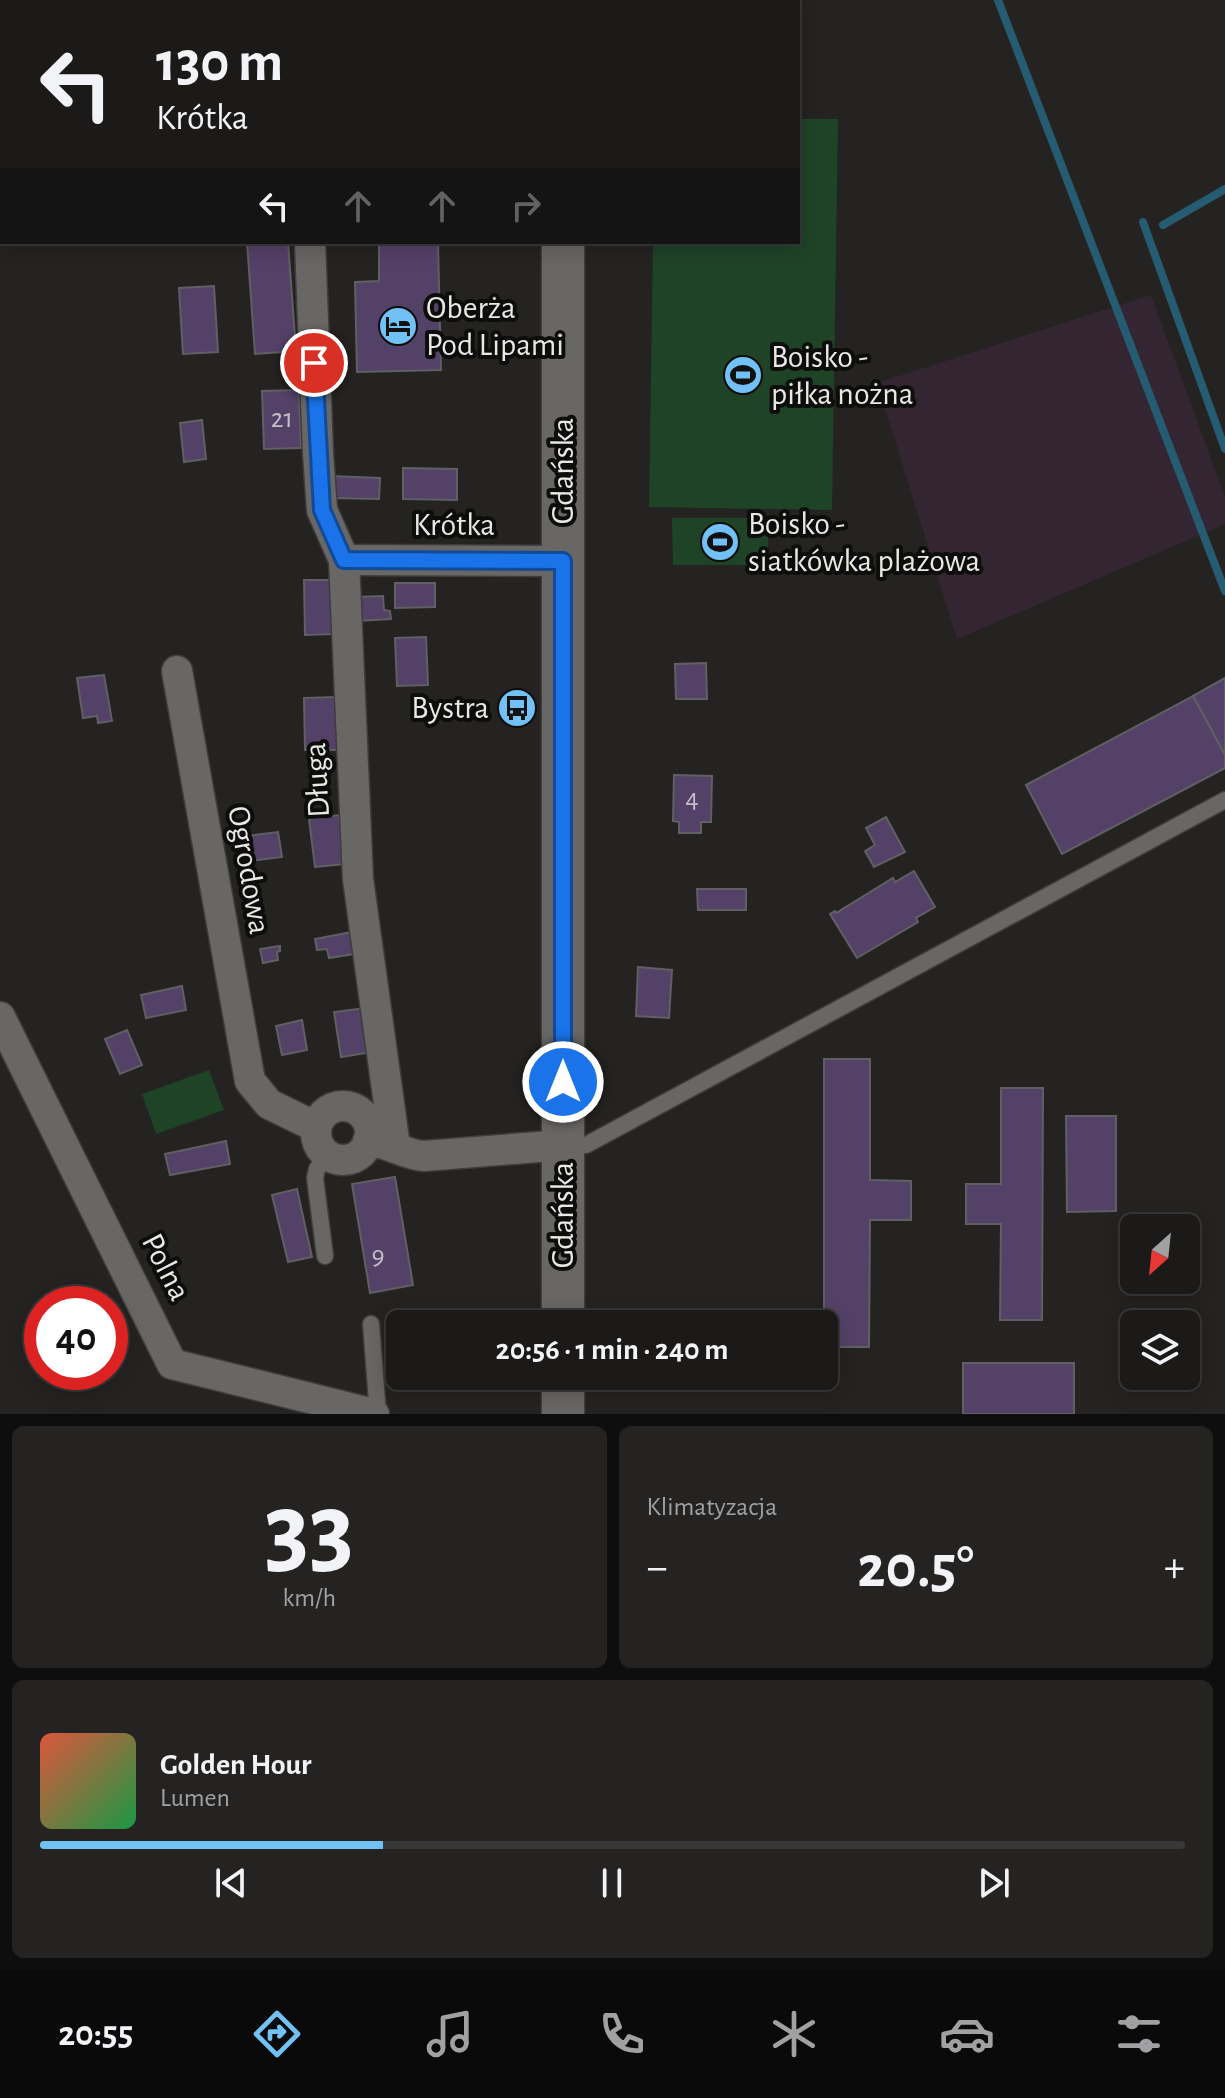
<!DOCTYPE html>
<html lang="pl">
<meta charset="utf-8">
<style>
:root{--surface:#1b1a19;--page:#242322;--text:#f1f3f6;--muted:#a0a1a2;--line:#393838;--accent:#72c1f5}
body{margin:0;font-family:"Alegreya Sans",sans-serif;background:var(--page);color:var(--text);height:100vh;display:flex;flex-direction:column;font-size:30px;white-space:nowrap}
*{box-sizing:border-box;margin:0}
p{font-size:26px;color:var(--muted)}
.icon{flex:none;width:44px;height:44px;fill:none;stroke:currentColor;stroke-width:2;stroke-linecap:round;stroke-linejoin:round}
.map{position:relative;height:1414px;overflow:hidden}
.side{display:flex;flex-direction:column;gap:12px;padding:12px;background:#0f0e0e;flex:1}
.side>*{flex:none}
.top-card{position:absolute;left:0px;top:0px;width:800px;height:244px;box-shadow:0 4px 20px #0003,0 0 0 2px var(--line);background:#1b1a19;color:var(--text);overflow:hidden}
.needle{width:52px;rotate:207deg}
.buttons{position:absolute;left:1120px;top:1214px;display:grid;gap:16px}
.buttons a{display:grid;place-items:center;width:80px;height:80px;border-radius:12px;background:var(--surface);box-shadow:0 4px 20px #0003,0 0 0 2px var(--line);font-size:40px}
.speed{position:absolute;left:24px;top:1286px;display:flex;gap:16px;font-size:40px;font-weight:700;text-align:center}
.speed>*{display:grid;place-content:center;width:104px;height:104px;border-radius:50%;background:var(--surface);box-shadow:0 4px 20px #0003,0 0 0 2px var(--line);line-height:1}
.speed .limit{border:12px solid #d22;background:#fff;color:#111}
.pin{position:absolute;display:grid;place-items:center;width:68px;height:68px;color:#fff;margin:-34px;border:4px solid #fff;border-radius:50%;box-shadow:0 2px 8px #0007}
.me{position:absolute;width:88px;margin:-44px;rotate:0deg;stroke-linejoin:round;filter:drop-shadow(0 0 6px #0008)}
.turn{display:flex;align-items:center;gap:28px;height:168px;padding:0 24px;font-size:36px}
.turn .icon{width:104px;height:104px;stroke-width:2.5}
.turn b{display:block;font-size:56px;line-height:68px}
.lanes{display:flex;align-items:center;height:76px;padding:0 24px;background:#0003;justify-content:center;gap:40px;direction:ltr}
.lanes .off{opacity:.35}
.big{font-size:60px;font-weight:700;line-height:1.1}
.side .widget{flex:1;display:flex;flex-direction:column;justify-content:center;gap:12px;min-width:0;padding:0 28px;border-radius:12px;background:var(--page)}
.side .dial{align-items:center;gap:0}
.dial b{font-size:104px;line-height:1}
.song{display:flex;align-items:center;gap:24px}
.cover{width:96px;height:96px;border-radius:12px;background:linear-gradient(135deg,hsl(10 70% 55%),hsl(140 70% 35%))}
.played{height:8px;border-radius:4px;background:linear-gradient(90deg,var(--accent) 30%,var(--line) 30%)}
.keys{display:flex;justify-content:space-around;direction:ltr}
.heat{display:flex;justify-content:space-between;align-items:center;font-size:44px;direction:ltr}
.side .tiles{flex:1;display:grid;gap:12px;grid-template-columns:1fr 1fr}
.widget:last-child{grid-column:span 2}
.trip{position:absolute;left:386px;top:1310px;width:452px;height:80px;border-radius:12px;background:var(--surface);box-shadow:0 4px 20px #0003,0 0 0 2px var(--line);font-weight:700;line-height:80px;text-align:center}
.tabs{display:flex;height:128px;justify-content:space-around;align-items:center;background:#0b0a0a;color:var(--muted)}
.tabs .icon{width:56px;height:56px}
.tabs .selected{color:var(--accent)}
.tabs b{font-size:36px;color:var(--text)}
.map>svg:first-child{display:block}
</style>
<div class="map">
<svg width="1225" height="1414" viewBox="0 0 1225 1414">
<rect width="100%" height="100%" fill="#242321"/>
<path fill="#342532" d="M 1151,295 L 1225,497 L 1225,524 L 957,639 L 877,383 Z"/>
<g fill="#1f4327">
<path d="M 798,119 L 838,119 L 832,510 L 649,507 L 653,242 L 798,242 Z"/>
<path d="M 672,518 L 768,518 L 768,565 L 673,565 Z"/>
<path d="M 209,1070 L 224,1110 L 156,1134 L 142,1094 Z"/>
</g>
<g fill="none" stroke-linecap="round" stroke-linejoin="round">
<g stroke="#265c71" stroke-width="8">
<path d="M 998,0 L 1225,591"/>
<path d="M 1143,222 L 1225,449"/>
<path d="M 1163,225 L 1225,189"/>
</g>
</g>
<g fill="#544168" stroke="#605f62" stroke-width="2">
<path d="M 247,242 L 288,242 L 296,351 L 255,354 Z"/>
<path d="M 379,242 L 438,242 L 441,370 L 357,372 L 355,282 L 379,281 Z"/>
<path d="M 214,286 L 218,352 L 183,354 L 179,288 Z"/>
<path d="M 299,390 L 301,448 L 264,449 L 262,391 Z"/>
<path d="M 202,420 L 206,459 L 184,462 L 180,423 Z"/>
<path d="M 403,468 L 457,469 L 457,500 L 403,499 Z"/>
<path d="M 330,476 L 380,478 L 379,499 L 330,498 Z"/>
<path d="M 304,580 L 332,580 L 333,634 L 305,635 Z"/>
<path d="M 395,583 L 435,583 L 435,607 L 395,608 Z"/>
<path d="M 383,596 L 384,610 L 390,611 L 391,619 L 356,621 L 355,597 Z"/>
<path d="M 426,637 L 428,685 L 397,686 L 395,638 Z"/>
<path d="M 706,663 L 707,699 L 676,699 L 675,664 Z"/>
<path d="M 104,675 L 112,721 L 98,723 L 97,716 L 83,718 L 77,678 Z"/>
<path d="M 1225,678 L 1225,755 L 1193,696 Z"/>
<path d="M 1193,696 L 1225,755 L 1225,768 L 1062,854 L 1026,785 Z"/>
<path d="M 336,697 L 337,750 L 305,750 L 304,698 Z"/>
<path d="M 674,775 L 712,776 L 711,822 L 701,822 L 701,833 L 679,833 L 679,822 L 673,821 Z"/>
<path d="M 339,815 L 345,864 L 315,867 L 309,819 Z"/>
<path d="M 886,817 L 905,852 L 874,867 L 865,851 L 875,845 L 866,828 Z"/>
<path d="M 278,832 L 282,857 L 250,861 L 246,836 Z"/>
<path d="M 914,871 L 935,907 L 916,918 L 918,922 L 857,958 L 830,914 L 835,911 L 836,913 L 893,878 L 895,882 Z"/>
<path d="M 697,889 L 746,889 L 746,910 L 698,910 Z"/>
<path d="M 357,931 L 361,953 L 329,958 L 327,949 L 317,950 L 315,939 Z"/>
<path d="M 280,946 L 280,951 L 277,952 L 278,960 L 263,963 L 260,949 Z"/>
<path d="M 638,967 L 672,970 L 669,1018 L 636,1016 Z"/>
<path d="M 182,986 L 186,1010 L 146,1018 L 141,995 Z"/>
<path d="M 365,1008 L 372,1052 L 341,1057 L 334,1012 Z"/>
<path d="M 302,1020 L 307,1050 L 282,1055 L 276,1026 Z"/>
<path d="M 127,1030 L 142,1065 L 120,1074 L 105,1039 Z"/>
<path d="M 824,1059 L 870,1059 L 870,1180 L 911,1181 L 911,1220 L 870,1220 L 869,1347 L 824,1347 Z"/>
<path d="M 1001,1088 L 1043,1088 L 1042,1320 L 1000,1320 L 1001,1224 L 966,1224 L 966,1184 L 1001,1184 Z"/>
<path d="M 1066,1116 L 1116,1116 L 1116,1211 L 1067,1212 Z"/>
<path d="M 226,1141 L 230,1164 L 170,1175 L 165,1154 Z"/>
<path d="M 395,1177 L 413,1285 L 370,1293 L 352,1184 Z"/>
<path d="M 297,1189 L 312,1257 L 288,1262 L 272,1195 Z"/>
<rect x="963" y="1363" width="111" height="51"/>
</g>
<g fill="none" stroke-linecap="round" stroke-linejoin="round">
<g stroke="#3e3d3b" stroke-width="19">
<g id="lane">
<path d="M 586,1145 L 1225,800"/>
<path d="M 325,1256 L 315,1178 L 317,1169 L 327,1155"/>
<path d="M 371,1324 L 378,1414"/>
</g>
</g>
<g stroke="#3e3d3b" stroke-width="33">
<g id="street">
<path d="M 261,0 L 261,2"/>
<path d="M 310,242 L 318,453 L 322,510 L 344,560 L 358,879 L 395,1147"/>
<path d="M 344,560 L 563,561"/>
<path d="M 177,671 L 250,1081 L 269,1104 L 316,1127"/>
<path d="M 0,1017 L 172,1364 L 374,1414"/>
<circle cx="343" cy="1133" r="27"/>
<path d="M 368,1141 C 389,1142 404,1155 424,1156 L 563,1145"/>
</g>
</g>
<g stroke="#3e3d3b" stroke-width="45">
<g id="secondary">
<path d="M 562,0 L 562,2"/>
<path d="M 563,242 L 563,1324"/>
<path d="M 563,1414 L 563,1376"/>
</g>
</g>
<use href="#lane" stroke="#696765" stroke-width="16"/>
<use href="#street" stroke="#696765" stroke-width="30"/>
<use href="#secondary" stroke="#696765" stroke-width="42"/>
</g>
<g fill="none" stroke-linecap="round" stroke-linejoin="round">
<g stroke="#114b97" stroke-width="20">
<path id="route" d="M 314,363 L 322,510 L 344,560 L 563,561 L 563,1082"/>
</g>
<use href="#route" stroke="#1a73e8" stroke-width="14"/>
</g>
<defs>
<g id="hotel-disc" transform="scale(2)"><circle r="9.5" fill="#72c1f5" stroke="#0d0d0c"/><path d="M-6-4.5h1.5V1H6V5H4.5V3h-9V5H-6ZM-4 0a1.8 1.8 0 1 1 3.6 0ZM.5 0V-2.5h3Q6-2.5 6 0Z" fill="#111"/></g>
<g id="stadium-disc" transform="scale(2)"><circle r="9.5" fill="#72c1f5" stroke="#0d0d0c"/><path d="M0-5a6.5 5 0 1 0 0 10a6.5 5 0 1 0 0-10ZM-3.5-1.8h7v3.6h-7Z" fill="#111"/></g>
<g id="bus-disc" transform="scale(2)"><circle r="9.5" fill="#72c1f5" stroke="#0d0d0c"/><path d="M-5-6H5V4H4V6H2V4H-2V6H-4V4H-5ZM-3.5-4V0h7V-4ZM-3.5 1.2v1.5H-2V1.2ZM2 1.2v1.5H3.5V1.2Z" fill="#111"/></g>
</defs>
<g fill-rule="evenodd">
<use href="#hotel-disc" x="398" y="326"/>
<use href="#stadium-disc" x="743" y="375"/>
<use href="#stadium-disc" x="720" y="542"/>
<use href="#bus-disc" x="517" y="708"/>
</g>
<g text-anchor="middle" dominant-baseline="central" stroke-width="8" stroke-linejoin="round" paint-order="stroke">
<g font-size="28" fill="#c4bec7">
<text x="282" y="419">21</text>
<text x="692" y="799">4</text>
<text x="378" y="1256">9</text>
</g>
<g font-size="32" fill="#e9e8e7" stroke="#0d0d0c" text-anchor="start">
<text x="426" y="308">Oberża<tspan x="426" dy="37">Pod Lipami</tspan></text>
<text x="771" y="357">Boisko -<tspan x="771" dy="37">piłka nożna</tspan></text>
<text x="748" y="524">Boisko -<tspan x="748" dy="37">siatkówka plażowa</tspan></text>
<text x="489" y="708" text-anchor="end">Bystra</text>
</g>
<g font-size="32" fill="#e9e8e7" stroke="#0d0d0c">
<text transform="translate(563 471) rotate(-90)">Gdańska</text>
<text x="454" y="525">Krótka</text>
<text transform="translate(317 780) rotate(-93)">Długa</text>
<text transform="translate(249 870) rotate(80)">Ogrodowa</text>
<text transform="translate(563 1215) rotate(-90)">Gdańska</text>
<text transform="translate(166 1267) rotate(63)">Polna</text>
</g>
</g>
</svg>
<div class="buttons">
<a><svg class="needle" viewBox="-14 -14 28 28"><path d="M0-13l5 13h-10z" fill="#e53935"/><path d="M0 13l5-13h-10z" fill="#a0a1a2"/></svg></a>
<a><svg class="icon" aria-label="layers" viewBox="0 0 24 24"><path d="M12 4l9 5-9 5-9-5zM3 14l9 5 9-5"/></svg></a>
</div>
<div class="speed"><div class="limit">40</div></div>
<div class="pin" style="left:314px;top:363px;background:#d93025"><svg class="icon" aria-label="arrive" viewBox="0 0 24 24"><path d="M6 21V4h12l-3 4 3 4H6"/></svg></div>
<svg class="me" style="left:563px;top:1082px" viewBox="-20 -20 40 40"><circle r="17" fill="#1a73e8" stroke="#fff" stroke-width="3"/><path d="M0-11L8 9 0 5-8 9z" fill="#fff"/></svg>
<div class="trip">20:56 · 1 min · 240 m</div>
<div class="top-card">
<div class="turn"><svg class="icon" aria-label="left" viewBox="0 0 24 24"><path d="M17 20v-9H6M10 6l-5 5 5 5"/></svg><div><b>130 m</b>Krótka</div></div>
<div class="lanes"><svg class="icon" aria-label="left" viewBox="0 0 24 24"><path d="M17 20v-9H6M10 6l-5 5 5 5"/></svg><svg class="icon off" aria-label="ahead" viewBox="0 0 24 24"><path d="M12 20V5M6 11l6-6 6 6"/></svg><svg class="icon off" aria-label="ahead" viewBox="0 0 24 24"><path d="M12 20V5M6 11l6-6 6 6"/></svg><svg class="icon off" aria-label="right" viewBox="0 0 24 24"><path d="M7 20v-9h11M14 6l5 5-5 5"/></svg></div>
</div>
</div>
<section class="side">
<div class="tiles">
<div class="widget dial"><b>33</b><p>km/h</p></div>
<div class="widget"><p>Klimatyzacja</p>
<div class="heat"><a>−</a><b class="big">20.5°</b><a>+</a></div>
</div>
<div class="widget">
<div class="song"><i class="cover"></i><div><b>Golden Hour</b><p>Lumen</p></div></div>
<div class="played"></div>
<div class="keys"><svg class="icon" aria-label="previous" viewBox="0 0 24 24"><path d="M18 5L8 12l10 7zM5 5v14"/></svg><svg class="icon" aria-label="pause" viewBox="0 0 24 24"><path d="M8 5v14M16 5v14"/></svg><svg class="icon" aria-label="next" viewBox="0 0 24 24"><path d="M6 5l10 7-10 7zM19 5v14"/></svg></div>
</div>
</div>
</section>
<nav class="tabs">
<b>20:55</b>
<svg class="icon selected" aria-label="directions" viewBox="0 0 24 24"><path d="M12 3l9 9-9 9-9-9zM9 14v-3h6M13 9l2 2-2 2"/></svg>
<svg class="icon" aria-label="music" viewBox="0 0 24 24"><path d="M9 18V5l10-2v13"/><circle cx="6" cy="18" r="3"/><circle cx="16" cy="16" r="3"/></svg>
<svg class="icon" aria-label="phone" viewBox="0 0 24 24"><path d="M5 4h4l2 5-3 2q2 4 5 5l2-3 5 2v4C11 20 4 13 5 4z"/></svg>
<svg class="icon" aria-label="climate" viewBox="0 0 24 24"><path d="M12 3v18M4 7l16 10M4 17L20 7"/></svg>
<svg class="icon" aria-label="car" viewBox="0 0 24 24"><path d="M5 17H2v-5l4-1 3-4h7l3 4 3 1v5h-3M9 17h6M6 11h13"/><circle cx="7" cy="17" r="2"/><circle cx="17" cy="17" r="2"/></svg>
<svg class="icon" aria-label="filters" viewBox="0 0 24 24"><path d="M4 7h16M4 17h16"/><circle cx="9" cy="7" r="2"/><circle cx="15" cy="17" r="2"/></svg>
</nav>
